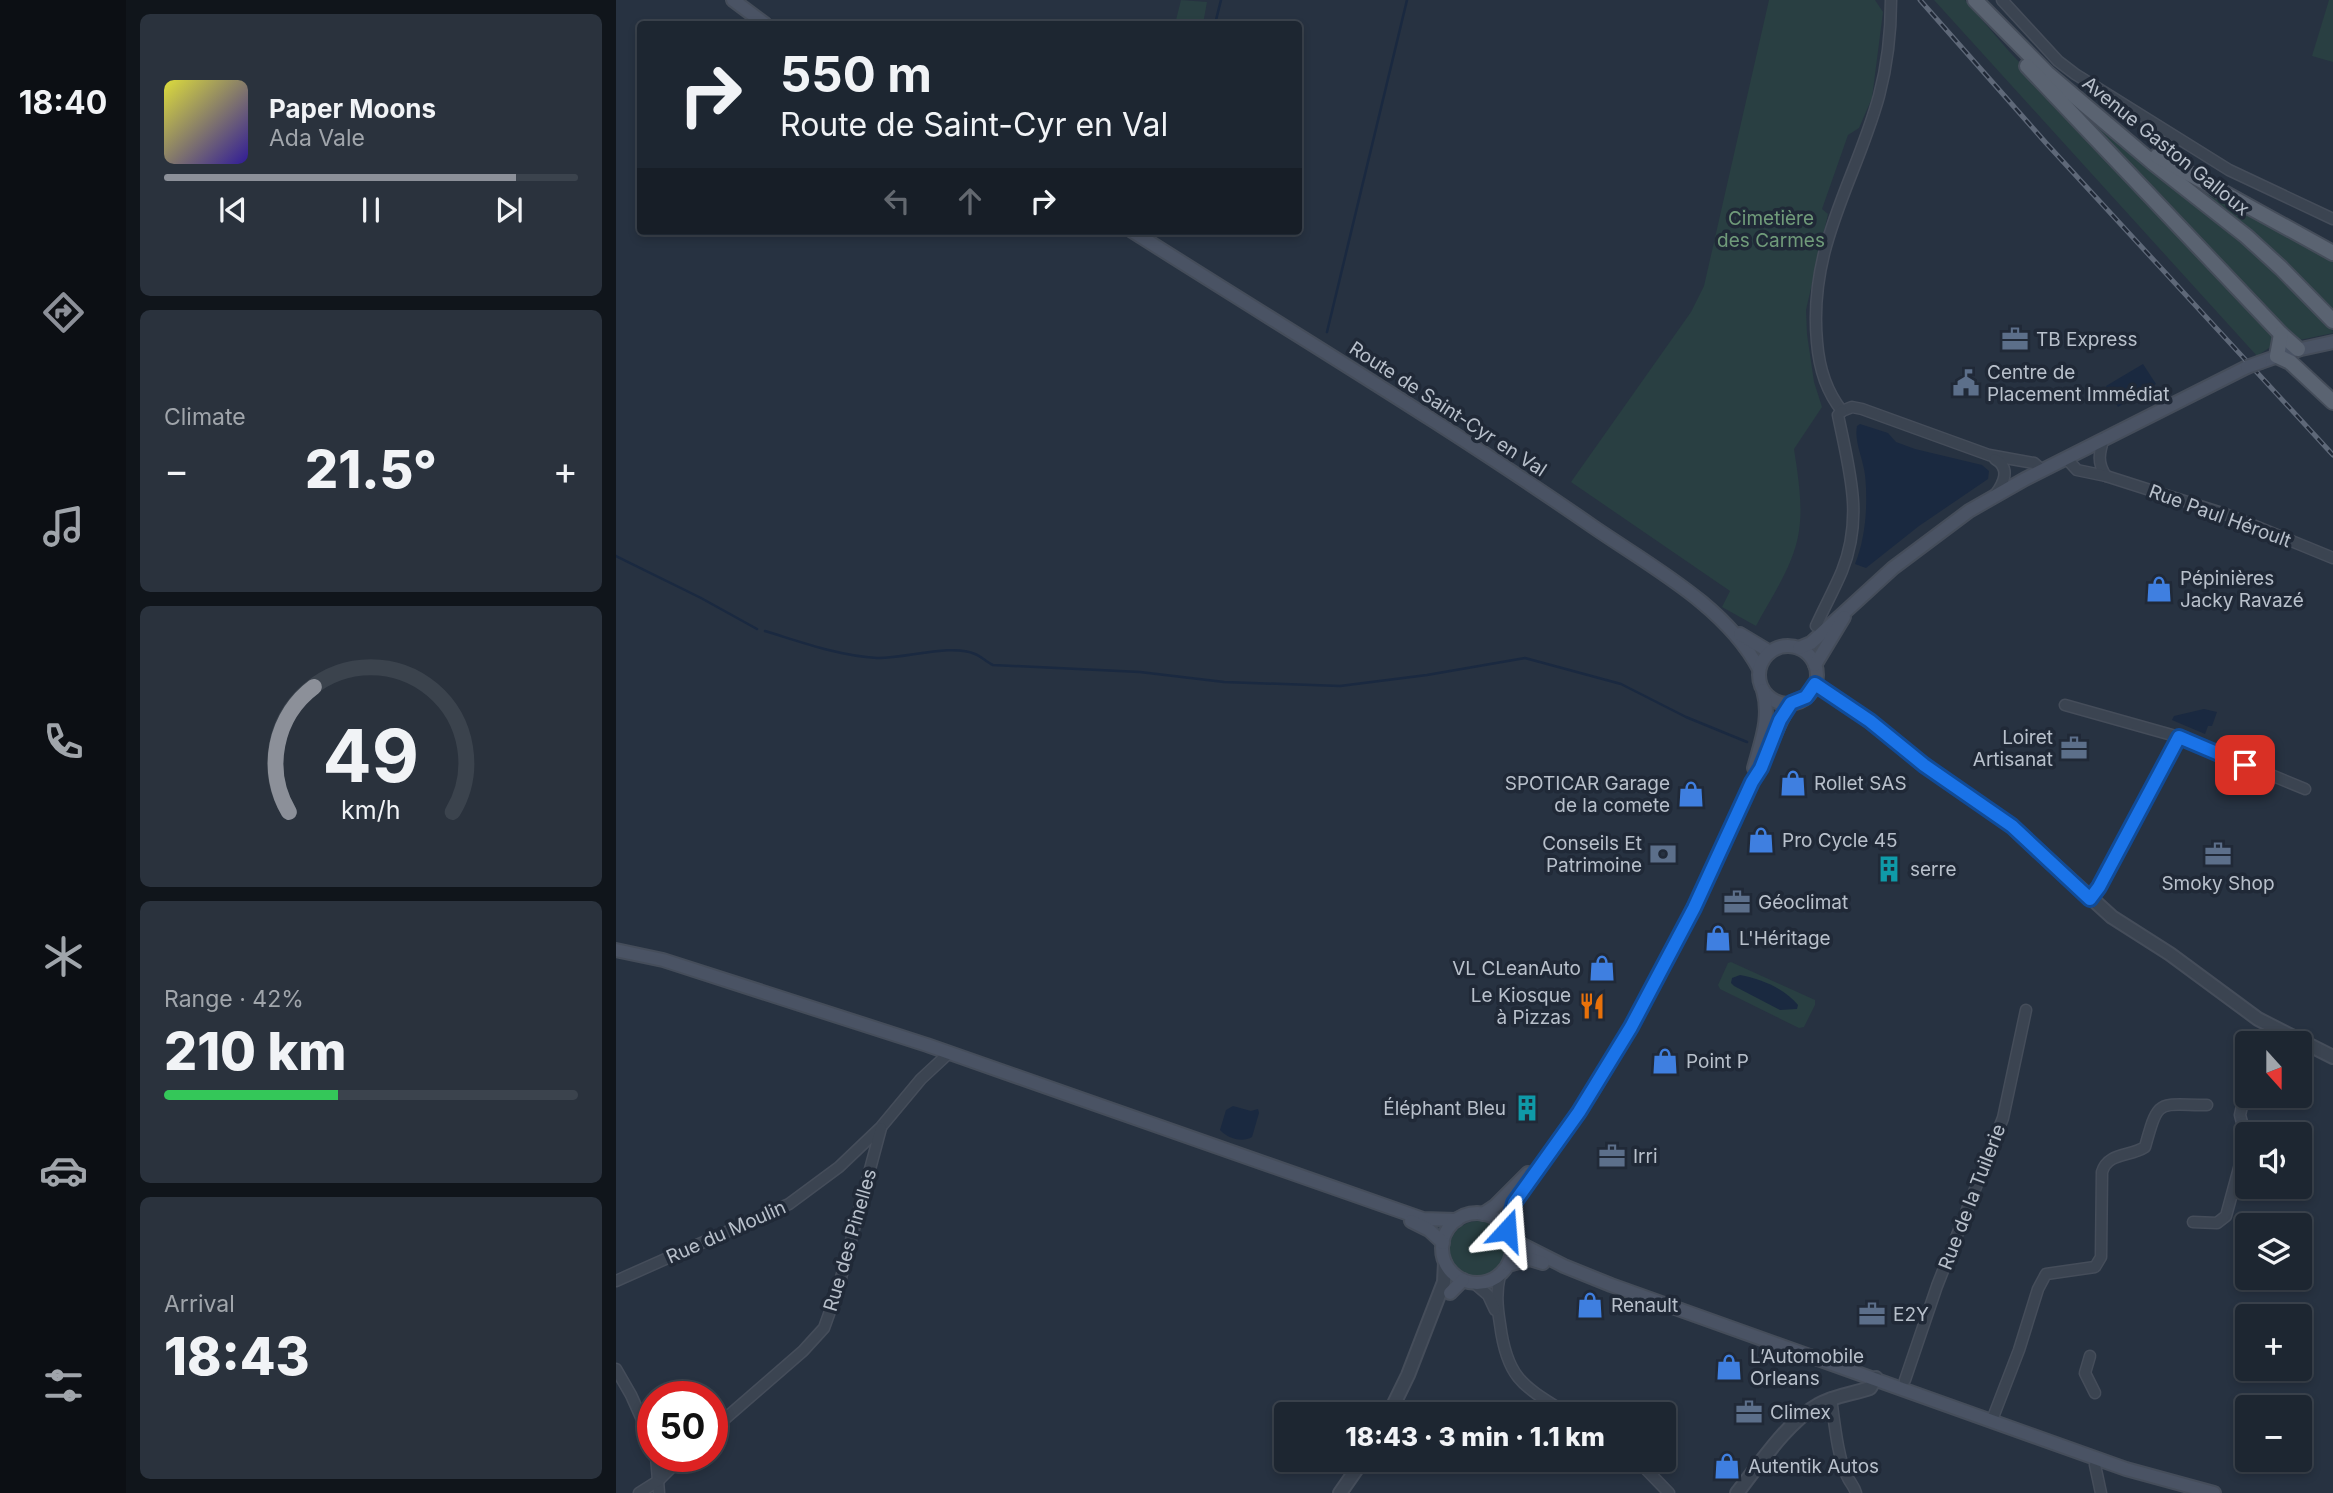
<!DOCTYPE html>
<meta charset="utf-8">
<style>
:root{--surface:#1d2631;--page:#2a323d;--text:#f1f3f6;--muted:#a0a5ab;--line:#3b434d;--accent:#8c9099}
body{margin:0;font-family:Inter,sans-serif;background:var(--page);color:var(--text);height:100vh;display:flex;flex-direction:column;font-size:26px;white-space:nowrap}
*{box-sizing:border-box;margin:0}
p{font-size:23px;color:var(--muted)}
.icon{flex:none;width:38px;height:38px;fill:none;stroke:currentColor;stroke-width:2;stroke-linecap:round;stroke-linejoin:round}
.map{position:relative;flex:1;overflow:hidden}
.panel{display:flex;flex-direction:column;gap:14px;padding:14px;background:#10151b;width:490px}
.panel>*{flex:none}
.hud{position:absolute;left:21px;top:21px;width:665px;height:214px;border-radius:7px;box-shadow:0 4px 10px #0003,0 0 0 2px var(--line);background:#1d2631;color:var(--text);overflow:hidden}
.needle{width:46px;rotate:159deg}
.tools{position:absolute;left:1619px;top:1031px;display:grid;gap:14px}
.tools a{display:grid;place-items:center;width:77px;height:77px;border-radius:7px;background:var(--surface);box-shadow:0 4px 10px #0003,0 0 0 2px var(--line);font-size:35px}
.speed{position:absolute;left:21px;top:1381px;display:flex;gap:14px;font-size:35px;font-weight:700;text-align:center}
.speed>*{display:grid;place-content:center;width:91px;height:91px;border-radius:50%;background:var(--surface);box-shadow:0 4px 10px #0003,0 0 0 2px var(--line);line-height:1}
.speed .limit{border:10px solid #d22;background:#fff;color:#111}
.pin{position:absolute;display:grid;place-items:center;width:60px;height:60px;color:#fff;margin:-30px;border-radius:14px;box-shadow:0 4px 10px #0006}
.me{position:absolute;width:77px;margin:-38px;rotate:19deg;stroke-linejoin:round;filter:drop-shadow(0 0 5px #0008)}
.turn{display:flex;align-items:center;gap:24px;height:147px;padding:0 28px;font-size:32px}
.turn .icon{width:91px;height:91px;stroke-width:2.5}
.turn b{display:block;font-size:49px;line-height:60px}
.lanes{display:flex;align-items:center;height:66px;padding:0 28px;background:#0003;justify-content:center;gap:35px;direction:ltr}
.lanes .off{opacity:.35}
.big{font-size:52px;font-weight:800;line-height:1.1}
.panel .card{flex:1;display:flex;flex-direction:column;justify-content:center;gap:10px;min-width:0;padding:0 24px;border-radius:10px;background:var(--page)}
.panel .dial{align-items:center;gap:0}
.dial svg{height:182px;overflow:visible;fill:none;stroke:var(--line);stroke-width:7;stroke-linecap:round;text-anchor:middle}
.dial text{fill:var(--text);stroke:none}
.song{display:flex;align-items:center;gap:21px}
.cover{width:84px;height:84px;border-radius:10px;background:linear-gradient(135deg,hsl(60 70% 55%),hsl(250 70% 35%))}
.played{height:7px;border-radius:4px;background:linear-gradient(90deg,var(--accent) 85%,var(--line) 85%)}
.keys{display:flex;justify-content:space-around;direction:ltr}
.heat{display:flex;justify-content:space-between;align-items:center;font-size:38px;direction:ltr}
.charge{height:10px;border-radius:5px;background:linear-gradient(90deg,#34c759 42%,var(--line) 0)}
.trip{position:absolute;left:658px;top:1402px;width:402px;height:70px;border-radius:7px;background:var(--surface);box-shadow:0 4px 10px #0003,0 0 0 2px var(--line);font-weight:800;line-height:70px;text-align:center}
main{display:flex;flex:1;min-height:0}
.dock{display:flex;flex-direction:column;width:126px;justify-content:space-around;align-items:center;background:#0c0f14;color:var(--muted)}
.dock .icon{width:49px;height:49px}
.dock .on{color:var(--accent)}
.dock b{font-size:32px;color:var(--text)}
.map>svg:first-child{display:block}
</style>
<main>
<nav class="dock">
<b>18:40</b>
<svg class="icon on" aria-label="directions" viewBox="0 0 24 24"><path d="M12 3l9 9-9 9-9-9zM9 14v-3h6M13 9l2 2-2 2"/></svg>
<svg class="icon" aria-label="music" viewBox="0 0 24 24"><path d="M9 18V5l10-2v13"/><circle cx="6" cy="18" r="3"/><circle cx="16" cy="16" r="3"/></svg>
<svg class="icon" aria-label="phone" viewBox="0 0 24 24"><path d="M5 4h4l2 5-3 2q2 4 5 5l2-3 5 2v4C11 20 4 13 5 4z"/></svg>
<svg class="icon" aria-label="climate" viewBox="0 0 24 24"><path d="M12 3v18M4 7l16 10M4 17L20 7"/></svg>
<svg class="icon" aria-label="car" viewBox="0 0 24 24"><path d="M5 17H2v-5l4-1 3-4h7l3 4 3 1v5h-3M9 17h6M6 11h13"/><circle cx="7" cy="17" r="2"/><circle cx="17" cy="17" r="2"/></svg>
<svg class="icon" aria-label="filters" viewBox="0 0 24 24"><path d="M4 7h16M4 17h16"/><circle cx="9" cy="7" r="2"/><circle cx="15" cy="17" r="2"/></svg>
</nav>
<section class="panel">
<div class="card">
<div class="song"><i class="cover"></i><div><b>Paper Moons</b><p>Ada Vale</p></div></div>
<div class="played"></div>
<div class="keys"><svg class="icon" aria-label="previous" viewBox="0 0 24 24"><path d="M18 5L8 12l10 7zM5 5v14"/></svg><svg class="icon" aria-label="pause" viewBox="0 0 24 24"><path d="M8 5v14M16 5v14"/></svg><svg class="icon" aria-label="next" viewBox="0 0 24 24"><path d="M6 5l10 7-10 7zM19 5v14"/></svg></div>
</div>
<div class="card"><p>Climate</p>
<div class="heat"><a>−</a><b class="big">21.5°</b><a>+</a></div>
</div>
<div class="card dial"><svg viewBox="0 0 100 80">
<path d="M14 69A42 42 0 1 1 86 69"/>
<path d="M14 69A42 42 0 0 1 25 14" stroke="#8c9099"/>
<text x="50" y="56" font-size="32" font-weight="700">49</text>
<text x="50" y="72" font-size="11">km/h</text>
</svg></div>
<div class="card"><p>Range · 42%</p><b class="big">210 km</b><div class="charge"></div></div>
<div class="card"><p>Arrival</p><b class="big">18:43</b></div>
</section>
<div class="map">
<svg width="1717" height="1493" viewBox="0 0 1717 1493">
<rect width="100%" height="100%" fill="#273241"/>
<g fill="#293f42">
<path d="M 565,0 L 591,2 L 587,24 L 559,24 Z"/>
<path d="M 1153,0 L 1259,0 L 1267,12 L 1256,98 L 1243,128 L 1232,135 L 1206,209 L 1212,214 L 1190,310 L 1191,334 L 1198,382 L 1206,407 L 1178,449 C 1182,476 1187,504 1183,531 C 1178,565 1156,596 1140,626 L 1106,607 L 1114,591 L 955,482 L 1075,312 L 1088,286 Z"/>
<path d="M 1318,0 L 1349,0 L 1391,49 L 1659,337 L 1656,346 L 1641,356 Z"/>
<path d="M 1713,0 L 1717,0 L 1717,62 L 1696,56 Z"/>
<path d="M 1433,84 L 1610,225 L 1716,329 L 1717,333 L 1679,341 Z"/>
<path d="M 1561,172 L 1717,257 L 1717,310 L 1701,293 Z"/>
<path d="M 1115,962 L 1199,1000 L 1199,1005 L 1188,1027 L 1183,1028 L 1104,989 L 1102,985 L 1112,963 Z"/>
<circle cx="862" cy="1250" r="29"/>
</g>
<g fill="#1a2940">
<path d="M 1527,364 L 1540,384 L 1502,407 L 1490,386 Z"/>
<path d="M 1244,424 L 1272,433 L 1280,442 L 1299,449 L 1366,465 L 1373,471 L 1372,479 L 1303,526 L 1250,568 L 1239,564 C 1250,537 1252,503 1249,475 C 1247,458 1238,442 1241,426 Z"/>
<path d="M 1588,709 L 1601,712 L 1596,726 L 1592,726 L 1589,734 L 1556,720 L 1558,716 Z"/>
<path d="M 1124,975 C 1145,979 1168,988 1182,1005 L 1181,1009 L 1164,1010 L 1118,986 L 1115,983 L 1116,978 Z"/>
<path d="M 617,1106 L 635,1111 L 642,1109 L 643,1113 L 636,1137 C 626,1143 611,1138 604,1130 L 610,1110 Z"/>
</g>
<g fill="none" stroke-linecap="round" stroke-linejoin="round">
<g stroke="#1a2940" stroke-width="2.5">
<path d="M 599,24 L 605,0"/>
<path d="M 711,332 L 791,0"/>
<path d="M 0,556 L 85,598 L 141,629"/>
<path d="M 149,631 C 185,642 223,656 261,658 C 288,659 336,643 359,654 C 365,656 370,662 377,665 L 524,672 L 608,682 L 724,686 L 811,675 L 909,658 L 1005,684 L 1070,717 L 1131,742"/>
</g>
<g stroke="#454d5a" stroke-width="13">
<g id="minor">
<path d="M 1386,0 L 1442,61 L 1459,74 L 1613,170 L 1717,219"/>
<path d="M 1226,411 C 1210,391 1203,368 1201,342 C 1192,246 1239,183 1263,96 C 1271,66 1275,31 1275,0"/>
<path d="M 1226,411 L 1236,407 L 1246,409 L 1373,455 L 1418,463 L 1426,470"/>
<path d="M 1488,438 C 1483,453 1481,463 1490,476"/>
<path d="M 1450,458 L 1461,470 L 1490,476 L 1612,515 L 1717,558"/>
<path d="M 1379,459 C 1395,468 1388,483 1379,495"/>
<path d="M 1200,626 C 1208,608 1218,590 1226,571 C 1248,516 1233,470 1222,415 L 1226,411"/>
<path d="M 1449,705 L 1563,737 L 1689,789"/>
<path d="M 1474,899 L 1483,887 L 1563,737"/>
<path d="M 1650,1043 L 1657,1029"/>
<path d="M 1577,1222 L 1601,1223 L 1610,1216 L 1629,1146 L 1629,1134 L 1624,1115 L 1631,1084"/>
<path d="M 884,1275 C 880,1292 881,1306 884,1324 C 891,1379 907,1386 952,1414"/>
<path d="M 0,1281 L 173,1204 L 223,1167 L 265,1127 L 305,1079 L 332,1054"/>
<path d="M 858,1283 L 872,1295 L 879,1310"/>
<path d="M 1474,1356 L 1469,1373 L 1479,1393"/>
<path d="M 0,1369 L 15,1395 L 37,1444"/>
<path d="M 1289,1380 L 1321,1286 L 1387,1118 L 1410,1010"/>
<path d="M 1215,1398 C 1218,1419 1222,1461 1232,1478 C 1235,1484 1238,1486 1240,1493"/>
<path d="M 1376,1420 L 1403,1350 L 1422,1289 L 1430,1274 L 1479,1267 L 1485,1257 L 1486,1172 C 1492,1152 1514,1157 1529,1147 C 1543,1097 1541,1105 1591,1105"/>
<path d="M 96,1430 L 187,1351 L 208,1328 L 222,1289 L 265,1128"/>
<path d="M 40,1456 L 43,1493"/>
<path d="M 1481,1458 L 1479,1465 L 1485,1493"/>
<path d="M 1021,1460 L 1053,1493"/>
<path d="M 23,1493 L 42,1481 L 67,1456"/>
</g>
</g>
<g stroke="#454d5a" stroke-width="16">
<g id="tertiary">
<path d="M 1199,684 L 1254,721 L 1308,765 L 1396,826 L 1496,917 L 1554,954 L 1642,1019 L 1717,1057"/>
<path d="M 773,1414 L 792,1375 L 828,1282 L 829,1262"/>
<path d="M 724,1493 L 747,1460"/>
<path d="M 1121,1493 C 1143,1465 1171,1422 1202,1405 C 1219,1395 1237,1394 1254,1388 L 1260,1378"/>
</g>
</g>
<g stroke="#454d5a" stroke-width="16">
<g id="secondary">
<path d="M 117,0 L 149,24"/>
<path d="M 516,231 C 670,329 826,422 976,526 C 1034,566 1110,606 1143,669"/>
<path d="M 1645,362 L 1676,351 L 1717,342"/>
<path d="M 1124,634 L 1154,652"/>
<circle cx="1172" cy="675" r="29"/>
<path d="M 1183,648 L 1195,643 L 1277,568 L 1353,511 L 1409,479 L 1631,367"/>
<path d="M 1199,665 L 1228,617"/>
<path d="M 1138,768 C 1145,741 1155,718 1147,690"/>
<path d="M 0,950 L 47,960 L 311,1045 L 807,1219 L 841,1220"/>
<circle cx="861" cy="1248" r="35"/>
<path d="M 867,1214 L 879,1206 L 912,1173"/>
<path d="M 795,1221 L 813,1230 L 827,1243"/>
<path d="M 891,1230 L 898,1203 L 975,1094 L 1015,1027 L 1078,908 L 1136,782 C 1152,757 1159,728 1175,703"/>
<path d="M 895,1239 L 948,1266 L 995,1285 L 1510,1469 L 1598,1493"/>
<path d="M 892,1265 L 914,1259 L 927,1263"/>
<path d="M 834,1293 L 847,1280"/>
</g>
</g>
<g stroke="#454d5a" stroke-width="18">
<g id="primary">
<path d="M 1359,0 L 1431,73 L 1536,162 L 1630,236 L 1665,268 L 1717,321"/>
<path d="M 1411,66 L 1665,334 L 1682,349"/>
<path d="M 1541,156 L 1717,253"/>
<path d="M 1665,334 L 1661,356 L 1674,362 L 1717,402"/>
</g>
</g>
<use href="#minor" stroke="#3b4451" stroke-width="10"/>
<use href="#tertiary" stroke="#3b4451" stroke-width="12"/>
<use href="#secondary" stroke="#4a5364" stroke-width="12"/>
<use href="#primary" stroke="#5a6371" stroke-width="14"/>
<g stroke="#5e6878" stroke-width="5">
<path id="rail" d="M 1304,0 L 1430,143 L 1717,455"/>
</g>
<use href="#rail" stroke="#202937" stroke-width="2.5" stroke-dasharray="8" stroke-linecap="butt"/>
<g stroke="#454d5a" stroke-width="16" stroke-linecap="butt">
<path id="secondary-bridge" d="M 1631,367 L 1645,362"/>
</g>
<use href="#secondary-bridge" stroke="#4a5364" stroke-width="12"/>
</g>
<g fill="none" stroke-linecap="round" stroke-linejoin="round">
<g stroke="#114b97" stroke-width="18">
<path id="route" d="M 891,1230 L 898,1203 L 963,1112 L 1015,1027 L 1078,908 L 1136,782 L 1145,768 L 1164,720 L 1175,703 L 1190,697 L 1199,684 L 1254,721 L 1308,765 L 1396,826 L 1474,899 L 1483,887 L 1563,737 L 1629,765"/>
</g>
<use href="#route" stroke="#1a73e8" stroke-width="12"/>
</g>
<defs>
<g id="office-bare" transform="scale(2.1)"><path d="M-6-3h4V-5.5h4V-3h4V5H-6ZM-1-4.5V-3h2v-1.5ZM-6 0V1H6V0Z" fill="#5c6f8a" stroke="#202937" stroke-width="2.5" paint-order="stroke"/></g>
<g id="civic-bare" transform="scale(2.1)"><path d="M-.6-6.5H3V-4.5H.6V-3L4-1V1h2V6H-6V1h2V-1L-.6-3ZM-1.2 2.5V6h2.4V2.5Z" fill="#5c6f8a" stroke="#202937" stroke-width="2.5" paint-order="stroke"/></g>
<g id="shop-bare" transform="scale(2.1)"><path d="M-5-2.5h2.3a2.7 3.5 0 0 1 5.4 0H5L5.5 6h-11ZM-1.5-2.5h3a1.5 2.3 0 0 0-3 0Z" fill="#3f7fe0" stroke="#202937" stroke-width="2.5" paint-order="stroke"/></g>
<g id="bank-bare" transform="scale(2.1)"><path d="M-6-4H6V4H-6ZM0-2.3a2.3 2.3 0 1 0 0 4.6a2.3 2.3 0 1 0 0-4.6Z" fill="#5c6f8a" stroke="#202937" stroke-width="2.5" paint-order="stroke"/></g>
<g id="building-bare" transform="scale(2.1)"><path d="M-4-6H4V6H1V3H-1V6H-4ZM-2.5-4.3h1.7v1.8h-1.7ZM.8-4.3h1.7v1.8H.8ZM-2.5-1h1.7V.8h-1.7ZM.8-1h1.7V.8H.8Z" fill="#0f9aa8" stroke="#202937" stroke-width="2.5" paint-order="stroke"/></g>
<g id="restaurant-bare" transform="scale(2.1)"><path d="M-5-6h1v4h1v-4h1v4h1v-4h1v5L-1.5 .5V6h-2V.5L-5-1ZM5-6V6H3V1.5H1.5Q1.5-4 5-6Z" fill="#e8710a" stroke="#202937" stroke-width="2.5" paint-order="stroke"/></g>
</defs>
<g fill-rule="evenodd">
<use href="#office-bare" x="1399" y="339"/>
<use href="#civic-bare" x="1350" y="383"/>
<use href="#shop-bare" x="1543" y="589"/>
<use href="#office-bare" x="1458" y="748"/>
<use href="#shop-bare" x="1177" y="783"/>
<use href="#shop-bare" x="1075" y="794"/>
<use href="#shop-bare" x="1145" y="840"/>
<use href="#bank-bare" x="1047" y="854"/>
<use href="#office-bare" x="1602" y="854"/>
<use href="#building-bare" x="1273" y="869"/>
<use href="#office-bare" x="1121" y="902"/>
<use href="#shop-bare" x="1102" y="938"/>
<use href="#shop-bare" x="986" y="968"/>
<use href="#restaurant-bare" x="976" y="1006"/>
<use href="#shop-bare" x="1049" y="1061"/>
<use href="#building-bare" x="911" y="1108"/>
<use href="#office-bare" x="996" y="1156"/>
<use href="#shop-bare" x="974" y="1305"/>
<use href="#office-bare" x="1256" y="1314"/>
<use href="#shop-bare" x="1113" y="1367"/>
<use href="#office-bare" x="1133" y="1412"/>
<use href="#shop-bare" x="1111" y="1466"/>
</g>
<g text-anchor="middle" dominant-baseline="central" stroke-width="7" stroke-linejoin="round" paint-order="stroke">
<g font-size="19" fill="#b8c0cb" stroke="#202937">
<text transform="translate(1550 146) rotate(39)">Avenue Gaston Galloux</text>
<text transform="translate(832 409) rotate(33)">Route de Saint-Cyr en Val</text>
<text transform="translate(1604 516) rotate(20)">Rue Paul Héroult</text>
<text transform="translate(1356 1197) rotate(-69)">Rue de la Tuilerie</text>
<text transform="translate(110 1232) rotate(-24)">Rue du Moulin</text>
<text transform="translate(234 1240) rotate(-74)">Rue des Pinelles</text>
</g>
<g font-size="19" fill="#709b7a" stroke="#202937">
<text x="1155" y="218">Cimetière<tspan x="1155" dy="22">des Carmes</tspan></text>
</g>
<g font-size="19" fill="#b8c0cb" stroke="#202937" text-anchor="start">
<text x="1420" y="339">TB Express</text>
<text x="1371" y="372">Centre de<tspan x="1371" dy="22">Placement Immédiat</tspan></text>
<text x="1564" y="578">Pépinières<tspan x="1564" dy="22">Jacky Ravazé</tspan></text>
<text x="1437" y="737" text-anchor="end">Loiret<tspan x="1437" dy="22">Artisanat</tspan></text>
<text x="1054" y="783" text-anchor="end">SPOTICAR Garage<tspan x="1054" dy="22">de la comete</tspan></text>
<text x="1198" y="783">Rollet SAS</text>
<text x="1166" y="840">Pro Cycle 45</text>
<text x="1026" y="843" text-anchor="end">Conseils Et<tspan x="1026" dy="22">Patrimoine</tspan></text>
<text x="1294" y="869">serre</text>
<text x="1602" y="883" text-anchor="middle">Smoky Shop</text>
<text x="1142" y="902">Géoclimat</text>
<text x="1123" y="938">L'Héritage</text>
<text x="965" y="968" text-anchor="end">VL CLeanAuto</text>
<text x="955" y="995" text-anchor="end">Le Kiosque<tspan x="955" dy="22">à Pizzas</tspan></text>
<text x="1070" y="1061">Point P</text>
<text x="890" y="1108" text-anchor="end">Éléphant Bleu</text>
<text x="1017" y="1156">Irri</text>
<text x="995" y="1305">Renault</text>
<text x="1277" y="1314">E2Y</text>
<text x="1134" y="1356">L’Automobile<tspan x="1134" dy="22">Orleans</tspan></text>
<text x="1154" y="1412">Climex</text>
<text x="1132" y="1466">Autentik Autos</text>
</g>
</g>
</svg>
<div class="tools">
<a><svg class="needle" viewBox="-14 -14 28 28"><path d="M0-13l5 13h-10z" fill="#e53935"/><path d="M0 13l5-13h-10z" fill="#a0a5ab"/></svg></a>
<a><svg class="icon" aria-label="sound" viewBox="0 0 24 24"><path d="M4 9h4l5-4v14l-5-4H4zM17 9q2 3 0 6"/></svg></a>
<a><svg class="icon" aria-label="layers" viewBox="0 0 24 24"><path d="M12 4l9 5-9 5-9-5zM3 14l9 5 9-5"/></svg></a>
<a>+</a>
<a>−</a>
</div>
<div class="speed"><div class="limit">50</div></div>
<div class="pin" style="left:1629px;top:765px;background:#d93025"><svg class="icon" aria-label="arrive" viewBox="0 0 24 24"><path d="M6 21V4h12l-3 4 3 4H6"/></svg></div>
<svg class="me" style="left:891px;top:1230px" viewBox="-20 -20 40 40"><path d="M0-17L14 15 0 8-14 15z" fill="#1a73e8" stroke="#fff" stroke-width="4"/></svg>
<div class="trip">18:43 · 3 min · 1.1 km</div>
<div class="hud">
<div class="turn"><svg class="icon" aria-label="right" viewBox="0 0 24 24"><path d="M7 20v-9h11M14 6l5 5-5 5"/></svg><div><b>550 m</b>Route de Saint-Cyr en Val</div></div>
<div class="lanes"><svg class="icon off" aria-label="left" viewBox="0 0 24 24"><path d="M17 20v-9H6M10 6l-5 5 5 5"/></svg><svg class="icon off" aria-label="ahead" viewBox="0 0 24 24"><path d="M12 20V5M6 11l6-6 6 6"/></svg><svg class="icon" aria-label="right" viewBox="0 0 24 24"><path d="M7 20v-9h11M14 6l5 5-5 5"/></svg></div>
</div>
</div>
</main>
